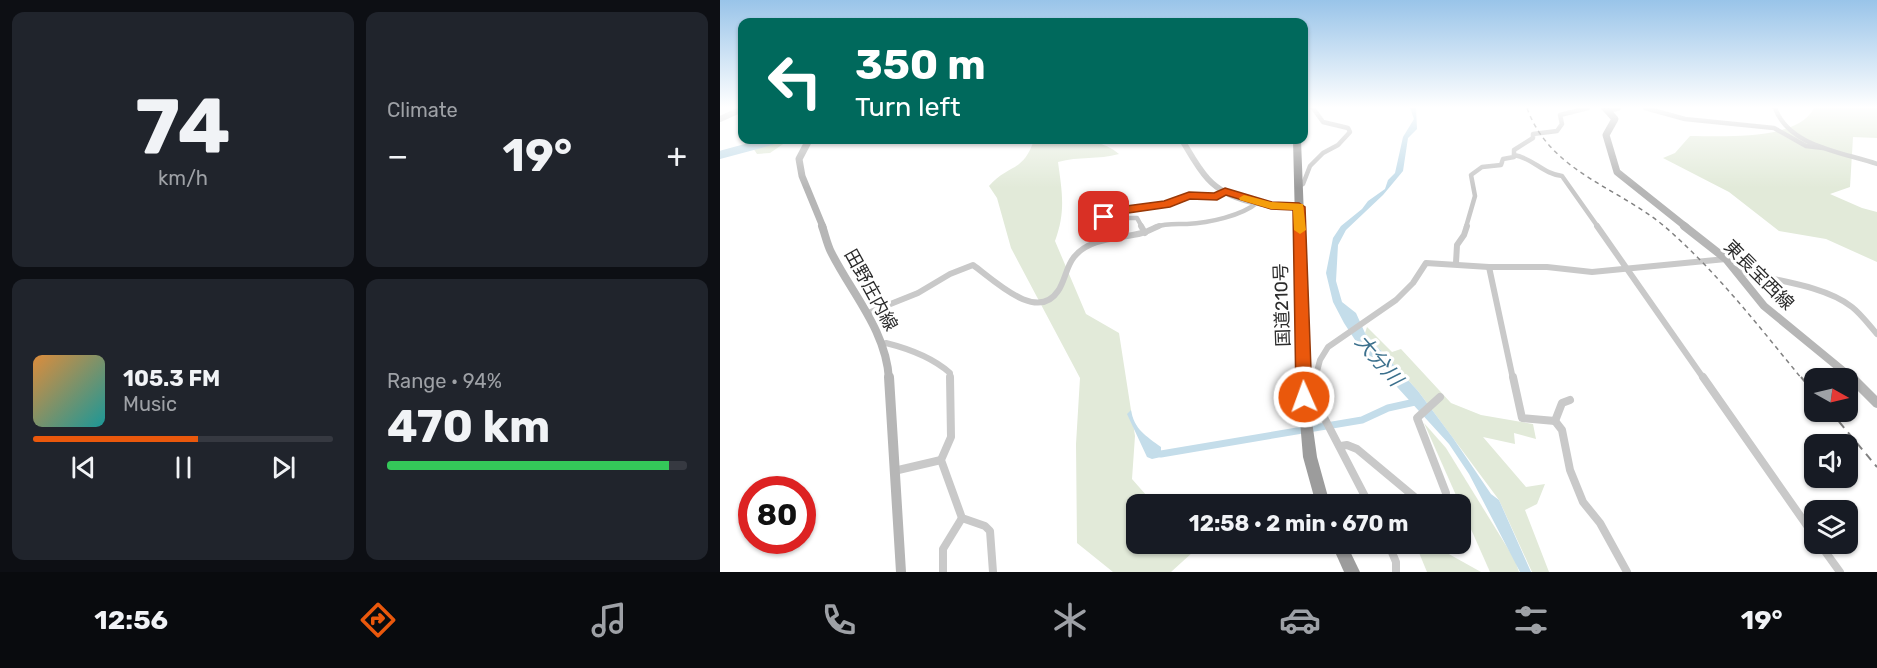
<!DOCTYPE html>
<meta charset="utf-8">
<style>
:root{--surface:#171b24;--page:#20242c;--text:#f1f3f6;--muted:#9ea1a6;--line:#363941;--accent:#ea580c}
body{margin:0;font-family:Rubik,"Noto Sans JP",sans-serif;background:var(--page);color:var(--text);height:100vh;display:flex;flex-direction:column;font-size:22px;white-space:nowrap}
*{box-sizing:border-box;margin:0}
p{font-size:20px;color:var(--muted)}
.icon{flex:none;width:33px;height:33px;fill:none;stroke:currentColor;stroke-width:2;stroke-linecap:round;stroke-linejoin:round}
.map{position:relative;flex:1;overflow:hidden}
.details{display:flex;flex-direction:column;gap:12px;padding:12px;background:#0d0f14;width:720px}
.details>*{flex:none}
.hud{position:absolute;left:18px;top:18px;width:570px;height:126px;border-radius:12px;box-shadow:0 2px 4px #0004;background:#00695c;color:#fff;overflow:hidden}
.needle{width:39px;rotate:98deg}
.tools{position:absolute;left:1084px;top:368px;display:grid;gap:12px}
.tools a{display:grid;place-items:center;width:54px;height:54px;border-radius:12px;background:var(--surface);box-shadow:0 2px 4px #0004;font-size:30px}
.speed{position:absolute;left:18px;top:476px;display:flex;gap:12px;font-size:30px;font-weight:700;text-align:center}
.speed>*{display:grid;place-content:center;width:78px;height:78px;border-radius:50%;background:var(--surface);box-shadow:0 2px 4px #0004;line-height:1}
.speed .limit{border:9px solid #d22;background:#fff;color:#111}
.pin{position:absolute;display:grid;place-items:center;width:51px;height:51px;color:#fff;margin:-26px;border-radius:12px;box-shadow:0 3px 9px #0006}
.me{position:absolute;width:66px;margin:-33px;rotate:358deg;stroke-linejoin:round;filter:drop-shadow(0 0 4px #0008)}
.turn{display:flex;align-items:center;gap:21px;height:126px;padding:0 18px;font-size:27px}
.turn .icon{width:78px;height:78px;stroke-width:2.5}
.turn b{display:block;font-size:42px;line-height:51px}
.big{font-size:45px;font-weight:700;line-height:1.1}
.details .widget{flex:1;display:flex;flex-direction:column;justify-content:center;gap:9px;min-width:0;padding:0 21px;border-radius:12px;background:var(--page)}
.details .dial{align-items:center;gap:0}
.dial b{font-size:78px;line-height:1}
.song{display:flex;align-items:center;gap:18px}
.cover{width:72px;height:72px;border-radius:9px;background:linear-gradient(135deg,hsl(30 70% 55%),hsl(180 70% 35%))}
.played{height:6px;border-radius:3px;background:linear-gradient(90deg,var(--accent) 55%,var(--line) 55%)}
.keys{display:flex;justify-content:space-around;direction:ltr}
.heat{display:flex;justify-content:space-between;align-items:center;font-size:33px;direction:ltr}
.charge{height:9px;border-radius:4px;background:linear-gradient(90deg,#34c759 94%,var(--line) 0)}
.details .tiles{flex:1;display:grid;gap:12px;grid-template-columns:repeat(2,1fr)}
.trip{position:absolute;left:406px;top:494px;width:345px;height:60px;border-radius:12px;background:var(--surface);box-shadow:0 2px 4px #0004;font-weight:700;line-height:60px;text-align:center}
.tab-bar{display:flex;height:96px;justify-content:space-around;align-items:center;background:#090b0e;color:var(--muted)}
.tab-bar .icon{width:42px;height:42px}
.tab-bar .on{color:var(--accent)}
.tab-bar b{font-size:27px;color:var(--text)}
main{display:flex;flex:1;min-height:0}
.map>svg:first-child{display:block}
</style>
<main>
<section class="details">
<div class="tiles">
<div class="widget dial"><b>74</b><p>km/h</p></div>
<div class="widget"><p>Climate</p>
<div class="heat"><a>−</a><b class="big">19°</b><a>+</a></div>
</div>
<div class="widget">
<div class="song"><i class="cover"></i><div><b>105.3 FM</b><p>Music</p></div></div>
<div class="played"></div>
<div class="keys"><svg class="icon" aria-label="previous" viewBox="0 0 24 24"><path d="M18 5L8 12l10 7zM5 5v14"/></svg><svg class="icon" aria-label="pause" viewBox="0 0 24 24"><path d="M8 5v14M16 5v14"/></svg><svg class="icon" aria-label="next" viewBox="0 0 24 24"><path d="M6 5l10 7-10 7zM19 5v14"/></svg></div>
</div>
<div class="widget"><p>Range · 94%</p><b class="big">470 km</b><div class="charge"></div></div>
</div>
</section>
<div class="map">
<svg width="1157" height="572" viewBox="0 0 1157 572">
<rect width="100%" height="100%" fill="#fff"/>
<g fill="#e2ead9">
<path d="M 1094,108 L 1157,108 L 1157,138 L 1133,137 L 1130,187 L 1110,194 L 1142,208 L 1157,212 L 1157,262 L 1106,239 L 1059,231 L 1009,192 L 943,158 L 955,153 L 970,136 C 1003,136 1078,141 1094,108 Z"/>
<path d="M 33,140 L 69,140 L 50,153 L 37,154 L 29,142 Z"/>
<path d="M 314,140 C 342,140 376,134 399,154 C 378,160 359,156 338,162 C 342,192 346,211 335,241 L 366,314 L 399,333 L 415,436 L 412,479 L 434,504 L 417,504 L 417,543 L 467,543 L 473,552 L 451,572 L 393,572 L 357,543 L 356,444 L 360,378 L 291,248 L 277,198 L 269,186 C 288,164 303,173 314,140 Z"/>
<path d="M 647,327 L 672,352 L 681,349 L 731,403 L 761,415 L 813,424 L 816,439 L 794,433 L 795,444 L 763,437 L 806,487 L 825,484 L 817,504 L 805,510 L 829,572 L 812,572 L 779,500 L 698,391 L 645,333 Z"/>
<path d="M 704,423 L 726,448 L 795,560 L 799,572 L 770,572 Z"/>
<path d="M 695,543 L 723,543 L 727,553 L 761,572 L 707,572 Z"/>
</g>
<g fill="#c4ddea">
<path d="M 690,108 L 696,108 L 697,129 L 688,138 L 683,171 L 663,195 L 626,230 L 618,245 L 616,281 L 622,302 L 636,313 L 645,333 L 698,391 L 733,438 L 771,494 L 779,500 L 811,572 L 800,572 L 749,474 L 729,444 L 637,343 L 624,323 L 613,302 L 606,273 L 613,238 L 621,226 L 642,209 L 648,201 L 665,189 L 668,180 L 675,173 L 683,137 L 694,119 Z"/>
<path d="M 411,410 C 414,429 426,436 441,447 L 441,457 L 432,459 L 427,457 L 407,414 Z"/>
</g>
<g fill="none" stroke-linecap="round" stroke-linejoin="round">
<path stroke="#c4ddea" stroke-width="7" d="M 441,454 L 642,420 L 668,408 L 695,402"/>
<path stroke="#c4ddea" stroke-width="8" d="M 0,155 L 55,140"/>
<g stroke="#c9c9c9" stroke-width="4.5">
<path d="M 925,108 L 965,119 L 1054,128 L 1086,146 L 1103,148"/>
<path d="M 1055,108 C 1069,147 1123,152 1157,164"/>
<path d="M 889,111 L 899,108"/>
<path d="M 794,155 C 813,158 823,174 842,176 L 878,227"/>
<path d="M 579,186 L 583,184 L 590,166 L 603,153 L 618,145 L 630,132 L 628,128 L 603,122 L 593,108"/>
<path d="M 387,218 L 417,218 L 422,227"/>
<path d="M 370,226 L 396,213 L 446,204 L 469,196 L 494,195 L 505,191"/>
<path d="M 435,227 C 446,223 455,224 467,224 C 488,223 522,216 538,202"/>
<path d="M 746,227 L 755,196 L 751,175 L 762,167 L 781,165 L 783,159 L 794,157 L 794,150 L 813,138 L 813,134 L 837,131 L 842,124 L 840,115 L 868,108"/>
</g>
<g stroke="#c9c9c9" stroke-width="6">
<path d="M 421,226 L 425,233"/>
<path d="M 877,226 L 984,379"/>
<path d="M 736,263 L 737,245 L 744,235 L 747,226"/>
<path d="M 769,267 L 793,379"/>
<path d="M 1017,271 C 1051,280 1105,285 1132,307 C 1141,314 1149,325 1157,334"/>
<path d="M 148,313 L 198,293 L 230,274 L 253,265 C 274,280 317,323 338,291 C 345,281 346,267 354,257 C 370,237 400,239 422,233 C 428,232 433,228 439,226"/>
<path d="M 162,345 L 166,343 C 190,349 212,357 230,373 L 230,379"/>
<path d="M 595,379 L 600,360 L 608,347 L 676,300 L 693,283 L 706,263 L 769,267 L 827,267 L 872,272 L 1006,259"/>
</g>
<g stroke="#c9c9c9" stroke-width="8">
<path d="M 230,377 L 231,437 L 221,460 L 242,518 L 265,526 L 270,531 L 273,572"/>
<path d="M 595,377 L 595,400 L 649,504"/>
<path d="M 793,377 L 802,418 L 835,421"/>
<path d="M 983,377 L 1095,537"/>
<path d="M 720,397 L 697,418 L 726,493 L 725,504"/>
<path d="M 835,421 L 842,430 L 850,470 L 863,502 L 880,523 L 907,572"/>
<path d="M 835,421 L 842,403 L 850,400"/>
<path d="M 621,446 L 627,445 L 637,449 L 703,504"/>
<path d="M 174,471 L 221,460"/>
<path d="M 668,543 L 676,562 L 676,572"/>
<path d="M 1099,543 L 1120,572"/>
<path d="M 223,572 L 223,549 L 242,518"/>
</g>
<g stroke="#c9c9c9" stroke-width="6">
<path d="M 0,119 L 22,109"/>
<path d="M 462,140 C 470,153 477,167 488,179 C 510,203 548,206 579,207"/>
</g>
<g stroke="#b6b6b6" stroke-width="7">
<path d="M 885,108 L 895,119 L 886,135 L 897,172 L 966,227"/>
<path d="M 89,140 L 79,159 L 82,176 L 103,227"/>
</g>
<g stroke="#b6b6b6" stroke-width="8">
<path d="M 102,226 C 105,234 107,244 111,252 C 132,294 166,330 169,379"/>
<path d="M 964,226 L 1006,259 L 1044,306 L 1133,379"/>
</g>
<g stroke="#b6b6b6" stroke-width="10">
<path d="M 169,377 L 181,572"/>
<path d="M 1131,377 L 1157,403"/>
</g>
<g fill="#9c9c9c" fill-rule="evenodd">
<path d="M 573,140 L 581,140 L 592,421 L 597,457 L 610,504 L 596,504 L 583,457 L 580,421 Z"/>
<path d="M 611,543 L 626,543 L 640,572 L 624,572 Z"/>
</g>
<path stroke="#818181" stroke-width="1.5" stroke-dasharray="4.5 4" stroke-linecap="butt" d="M 807,108 C 831,175 904,188 952,233 C 1000,276 1041,329 1082,379"/>
<g stroke="#818181" stroke-width="2" stroke-dasharray="8 6" stroke-linecap="butt">
<path d="M 1081,377 L 1095,394"/>
<path d="M 1110,411 L 1157,467"/>
</g>
</g>
<linearGradient id="sky" x2="0" y2="1"><stop stop-color="#99c4e9"/><stop offset="0.57" stop-color="#fff"/><stop offset="1" stop-color="#fff" stop-opacity="0"/></linearGradient>
<rect width="1157" height="188" fill="url(#sky)"/>
<path fill="#ea580c" stroke="#983908" stroke-width="1.5" d="M 505,188 L 552,202 L 579,203 L 585,207 L 592,397 L 590,402 L 584,404 L 579,402 L 576,397 L 573,210 L 551,209 L 506,195 L 497,200 L 470,199 L 450,207 L 408,213 L 384,221 L 378,217 L 406,206 L 444,201 L 469,192 L 494,193 Z"/>
<path fill="#f59e0b" d="M 524,195 L 551,202 L 583,204 L 586,230 L 580,234 L 574,230 L 573,210 L 551,209 L 520,200 L 519,198 Z"/>
<g text-anchor="middle" dominant-baseline="central" stroke-width="6" stroke-linejoin="round" paint-order="stroke">
<g font-size="18" fill="#2c2c2c" stroke="#fff">
<text transform="translate(1039 275) rotate(45)">東長宝西線</text>
<text transform="translate(151 290) rotate(61)">田野庄内線</text>
<text transform="translate(562 305) rotate(-92)">国道210号</text>
</g>
<g font-size="20" font-style="italic" fill="#3b708d" stroke="#fff">
<text transform="translate(659 360) rotate(49)">大分川</text>
</g>
</g>
</svg>
<div class="tools">
<a><svg class="needle" viewBox="-14 -14 28 28"><path d="M0-13l5 13h-10z" fill="#e53935"/><path d="M0 13l5-13h-10z" fill="#9ea1a6"/></svg></a>
<a><svg class="icon" aria-label="sound" viewBox="0 0 24 24"><path d="M4 9h4l5-4v14l-5-4H4zM17 9q2 3 0 6"/></svg></a>
<a><svg class="icon" aria-label="layers" viewBox="0 0 24 24"><path d="M12 4l9 5-9 5-9-5zM3 14l9 5 9-5"/></svg></a>
</div>
<div class="speed"><div class="limit">80</div></div>
<div class="pin" style="left:384px;top:217px;background:#d93025"><svg class="icon" aria-label="arrive" viewBox="0 0 24 24"><path d="M6 21V4h12l-3 4 3 4H6"/></svg></div>
<svg class="me" style="left:584px;top:397px" viewBox="-20 -20 40 40"><circle r="17" fill="#ea580c" stroke="#fff" stroke-width="3"/><path d="M0-11L8 9 0 5-8 9z" fill="#fff"/></svg>
<div class="trip">12:58 · 2 min · 670 m</div>
<div class="hud">
<div class="turn"><svg class="icon" aria-label="left" viewBox="0 0 24 24"><path d="M17 20v-9H6M10 6l-5 5 5 5"/></svg><div><b>350 m</b>Turn left</div></div>
</div>
</div>
</main>
<nav class="tab-bar">
<b>12:56</b>
<svg class="icon on" aria-label="directions" viewBox="0 0 24 24"><path d="M12 3l9 9-9 9-9-9zM9 14v-3h6M13 9l2 2-2 2"/></svg>
<svg class="icon" aria-label="music" viewBox="0 0 24 24"><path d="M9 18V5l10-2v13"/><circle cx="6" cy="18" r="3"/><circle cx="16" cy="16" r="3"/></svg>
<svg class="icon" aria-label="phone" viewBox="0 0 24 24"><path d="M5 4h4l2 5-3 2q2 4 5 5l2-3 5 2v4C11 20 4 13 5 4z"/></svg>
<svg class="icon" aria-label="climate" viewBox="0 0 24 24"><path d="M12 3v18M4 7l16 10M4 17L20 7"/></svg>
<svg class="icon" aria-label="car" viewBox="0 0 24 24"><path d="M5 17H2v-5l4-1 3-4h7l3 4 3 1v5h-3M9 17h6M6 11h13"/><circle cx="7" cy="17" r="2"/><circle cx="17" cy="17" r="2"/></svg>
<svg class="icon" aria-label="filters" viewBox="0 0 24 24"><path d="M4 7h16M4 17h16"/><circle cx="9" cy="7" r="2"/><circle cx="15" cy="17" r="2"/></svg>
<b>19°</b>
</nav>
